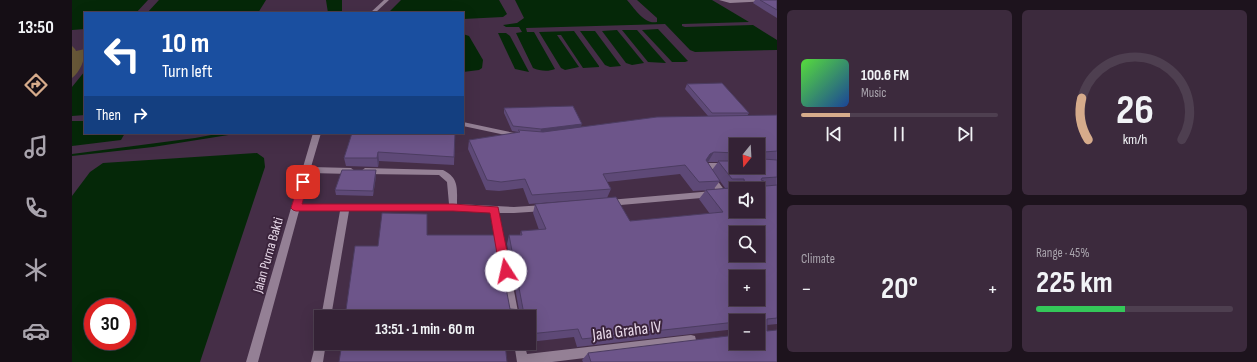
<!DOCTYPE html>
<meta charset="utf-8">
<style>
:root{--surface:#342235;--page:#3c2a3d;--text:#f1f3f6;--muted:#a9a4ad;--line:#4e3f50;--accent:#d6ab8b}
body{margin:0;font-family:"Sofia Sans Condensed",sans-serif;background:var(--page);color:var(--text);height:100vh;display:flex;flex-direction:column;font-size:15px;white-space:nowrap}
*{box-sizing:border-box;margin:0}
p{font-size:13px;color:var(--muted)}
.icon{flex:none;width:22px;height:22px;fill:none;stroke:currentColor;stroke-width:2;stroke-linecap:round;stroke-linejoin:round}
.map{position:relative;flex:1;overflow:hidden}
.drawer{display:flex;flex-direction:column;gap:10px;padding:10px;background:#1d131d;width:480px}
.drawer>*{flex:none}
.top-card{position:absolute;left:12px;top:12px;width:380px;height:122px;border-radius:0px;box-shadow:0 4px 16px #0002,0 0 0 1px var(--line);background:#1a4fa0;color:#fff;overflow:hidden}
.needle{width:26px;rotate:198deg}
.controls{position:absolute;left:657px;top:138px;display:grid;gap:8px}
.controls a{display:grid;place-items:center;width:36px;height:36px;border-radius:0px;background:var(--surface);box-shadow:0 4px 16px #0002,0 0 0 1px var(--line);font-size:20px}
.speed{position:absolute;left:12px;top:298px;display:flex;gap:8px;font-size:20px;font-weight:700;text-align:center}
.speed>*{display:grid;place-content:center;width:52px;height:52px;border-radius:50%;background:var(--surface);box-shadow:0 4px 16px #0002,0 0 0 1px var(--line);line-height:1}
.speed .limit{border:6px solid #d22;background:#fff;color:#111}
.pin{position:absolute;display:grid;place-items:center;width:34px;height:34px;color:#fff;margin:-17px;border-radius:8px;box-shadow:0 2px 6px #0006}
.me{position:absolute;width:44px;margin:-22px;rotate:350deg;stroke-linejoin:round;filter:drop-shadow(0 0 3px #0008)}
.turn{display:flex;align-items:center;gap:14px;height:84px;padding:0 12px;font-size:18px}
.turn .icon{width:52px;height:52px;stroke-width:2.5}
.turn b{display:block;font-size:28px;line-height:34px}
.then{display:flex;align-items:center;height:38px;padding:0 12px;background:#0003;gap:8px;font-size:15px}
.big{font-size:30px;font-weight:700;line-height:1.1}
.drawer .card{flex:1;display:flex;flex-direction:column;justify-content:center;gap:6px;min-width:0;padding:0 14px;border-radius:6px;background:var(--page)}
.drawer .dial{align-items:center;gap:0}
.dial svg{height:104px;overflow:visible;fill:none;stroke:var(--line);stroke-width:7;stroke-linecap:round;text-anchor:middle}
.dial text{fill:var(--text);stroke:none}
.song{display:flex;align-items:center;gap:12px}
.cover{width:48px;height:48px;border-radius:6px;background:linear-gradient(135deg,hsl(110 70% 55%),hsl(220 70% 35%))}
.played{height:4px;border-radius:2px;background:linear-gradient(90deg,var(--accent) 25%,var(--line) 25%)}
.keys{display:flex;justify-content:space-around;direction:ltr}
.heat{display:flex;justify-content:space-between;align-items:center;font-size:22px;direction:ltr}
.charge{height:6px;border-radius:3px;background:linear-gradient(90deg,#34c759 45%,var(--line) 0)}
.drawer .tiles{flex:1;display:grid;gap:10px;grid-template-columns:repeat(2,1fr)}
.trip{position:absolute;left:242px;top:310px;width:222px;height:40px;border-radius:0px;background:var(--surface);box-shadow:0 4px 16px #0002,0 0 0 1px var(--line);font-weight:700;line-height:40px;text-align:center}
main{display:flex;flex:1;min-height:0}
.tab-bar{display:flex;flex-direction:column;width:72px;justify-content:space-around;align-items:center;background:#150e15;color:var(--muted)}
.tab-bar .icon{width:28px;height:28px}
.tab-bar .on{color:var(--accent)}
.tab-bar b{font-size:18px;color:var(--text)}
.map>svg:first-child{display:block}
</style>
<main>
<nav class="tab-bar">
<b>13:50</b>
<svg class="icon on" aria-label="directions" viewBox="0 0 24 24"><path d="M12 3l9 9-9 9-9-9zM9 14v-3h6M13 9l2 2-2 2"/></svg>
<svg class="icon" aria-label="music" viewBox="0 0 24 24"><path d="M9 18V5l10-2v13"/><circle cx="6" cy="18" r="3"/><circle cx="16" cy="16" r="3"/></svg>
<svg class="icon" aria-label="phone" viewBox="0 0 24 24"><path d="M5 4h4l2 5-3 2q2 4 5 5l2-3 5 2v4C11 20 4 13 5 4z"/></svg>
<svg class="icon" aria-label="climate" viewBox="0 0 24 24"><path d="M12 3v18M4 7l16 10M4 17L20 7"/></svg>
<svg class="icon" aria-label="car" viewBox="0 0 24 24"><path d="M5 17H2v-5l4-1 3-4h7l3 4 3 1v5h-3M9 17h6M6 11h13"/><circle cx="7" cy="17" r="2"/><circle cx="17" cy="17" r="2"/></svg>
</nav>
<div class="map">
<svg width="705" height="362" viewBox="0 0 705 362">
<rect width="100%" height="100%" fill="#452e47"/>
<path fill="#685838" d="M 0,46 L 3,49 L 4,51 L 13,49 C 13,60 8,72 0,78 Z"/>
<g fill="#052808" fill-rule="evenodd">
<path d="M 0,0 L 76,0 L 64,13 L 13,13 L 13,29 L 0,30 Z"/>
<path d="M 87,0 L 194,0 L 186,13 L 75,13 Z"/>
<path d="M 254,0 L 270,0 L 270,13 L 256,13 Z"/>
<path d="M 329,0 L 427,0 L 435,14 L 431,17 L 391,19 L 391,13 L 316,13 Z"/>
<path d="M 443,0 L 555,0 C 562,8 573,25 585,22 L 585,18 L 565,0 L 640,0 L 677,22 L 610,24 L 610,26 L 613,27 L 681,25 L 705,40 L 705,50 L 623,52 L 618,50 L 593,24 L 454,28 L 455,32 L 462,32 L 483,69 C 476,72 468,71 461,68 L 444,33 L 450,32 L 447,27 L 434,27 L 431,25 L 445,23 L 452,18 Z"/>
<path d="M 586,29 L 616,61 L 613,62 L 600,62 L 570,30 Z"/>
<path d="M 545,30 L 572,63 L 560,65 L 554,63 L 530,31 Z"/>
<path d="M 550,30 L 565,30 L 594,63 L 576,62 Z"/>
<path d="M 502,31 L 527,66 L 527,67 L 511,68 L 489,35 L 485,35 L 507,67 L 493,70 L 489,68 L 467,32 Z"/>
<path d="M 508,31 L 523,31 L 549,66 L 538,67 L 533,65 Z"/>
<path d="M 426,33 L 434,33 L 438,36 L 457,72 L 443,69 Z"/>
<path d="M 391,34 L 397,36 L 411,60 L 410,68 L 407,70 L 391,72 Z"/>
<path d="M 13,71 L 13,115 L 0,116 L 0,87 Z"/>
<path d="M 0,121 L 13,121 L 13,133 L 53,133 L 49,140 L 0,146 Z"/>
<path d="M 150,133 L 169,133 L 81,147 L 0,156 L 0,154 L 123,138 Z"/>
<path d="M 185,153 L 192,158 L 193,167 L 128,362 L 0,362 L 0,196 L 18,172 L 31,163 ZM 21,307 L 55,307 L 55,341 L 21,341 Z"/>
</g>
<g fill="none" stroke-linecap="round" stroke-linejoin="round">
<g fill="#948095" fill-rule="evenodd">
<path d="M 312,0 L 317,0 L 303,13 L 298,13 Z"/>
<path d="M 647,0 L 700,0 L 698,1 L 658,3 Z"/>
<path d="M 391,122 L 447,134 L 451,136 L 447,138 L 391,126 Z"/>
<path d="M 241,133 L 249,133 L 239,167 L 279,168 L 283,171 L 279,174 L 238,173 L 229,205 L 377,204 L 375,182 L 367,175 L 293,174 L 289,171 L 293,168 L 371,170 C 387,178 385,188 385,204 L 442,207 L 472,205 L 475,206 L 476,208 L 475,210 L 472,211 L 442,213 L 427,213 L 447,317 L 437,317 L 418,212 L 381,210 L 277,211 L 259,317 L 249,318 L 268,211 L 227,211 L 186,362 L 174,362 Z"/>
<path d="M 636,163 L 664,163 L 664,167 L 667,167 L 664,169 L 637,169 L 653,191 L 654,193 L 653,195 L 647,195 L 629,169 L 633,164 Z"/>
<path d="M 641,191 L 644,192 L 645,194 L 644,196 L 641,197 L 537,206 L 534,205 L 533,203 L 534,201 L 537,200 Z"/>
<path d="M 619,335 L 623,336 L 624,340 L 623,344 L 619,345 L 480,362 L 445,362 L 442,343 L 452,343 L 455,354 Z"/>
<path d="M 249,337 L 249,343 L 254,343 L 251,362 L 239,362 L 245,338 Z"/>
</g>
</g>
<g fill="#5e4977" fill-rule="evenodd">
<path d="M 683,0 L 705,0 L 705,18 L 681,3 Z"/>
<path d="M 615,84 L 677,113 L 675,116 L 705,115 L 705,324 L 695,325 L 695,331 L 705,362 L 511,362 L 510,360 L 516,353 L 686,343 L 686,321 L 664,321 L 664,329 L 505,347 L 502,337 L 457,342 L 457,317 L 273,317 L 306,246 L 355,235 L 438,309 L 447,310 L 435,244 L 437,235 L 448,235 L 449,231 L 467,230 L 461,213 L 463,204 L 558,221 L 638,214 L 627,199 L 634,190 L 663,188 L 653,188 L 648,181 L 641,190 L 621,191 L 608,174 L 535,182 L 539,189 L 535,198 L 457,204 L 451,188 L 427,191 L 414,190 L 396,149 L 397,140 L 446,133 L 446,132 L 440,131 L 432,113 L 432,108 L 508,127 L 636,116 L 613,89 ZM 664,145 L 686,167 L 664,167 ZM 635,162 L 646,162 L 640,170 Z"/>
<path d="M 383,133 L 382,165 L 307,161 L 306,167 L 274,166 L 272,158 Z"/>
<path d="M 304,170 L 304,176 L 301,196 L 264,195 L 263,190 Z"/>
</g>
<g fill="#4c3c61">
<path d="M 510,124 L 508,129 L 468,134 L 469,129 Z"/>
<path d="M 306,152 L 307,161 L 306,167 L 305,158 Z"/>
<path d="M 642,152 L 636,162 L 632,163 L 628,169 L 638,154 Z"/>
<path d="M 304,170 L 304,176 L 301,196 L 301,191 Z"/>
</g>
<g fill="#6d558a" stroke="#4c3c61" fill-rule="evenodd">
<path d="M 688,0 L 705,0 L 705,10 Z"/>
<path d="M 650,83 L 677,113 L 640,113 L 615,84 Z"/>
<path d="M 501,106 L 510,124 L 469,129 L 441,126 L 432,108 Z"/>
<path d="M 705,115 L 705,151 L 692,152 L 692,156 L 690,158 L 691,159 L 705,160 L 705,177 L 690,178 L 689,180 L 692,181 L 694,186 L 705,185 L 705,318 L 695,319 L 695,331 L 705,330 L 705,362 L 519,362 L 516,353 L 664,335 L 664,343 L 686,343 L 686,321 L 664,321 L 664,322 L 510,339 L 506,329 L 457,334 L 457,317 L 273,317 L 283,246 L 306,246 L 310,213 L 355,214 L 355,235 L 424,235 L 438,309 L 450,310 L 451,309 L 437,235 L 450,235 L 449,231 L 474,229 L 463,204 L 544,197 L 558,221 L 651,212 L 634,190 L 671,187 L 673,186 L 672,179 L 660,179 L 646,161 L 664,161 L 664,167 L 686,167 L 686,145 L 664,145 L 664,153 L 642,152 L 638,154 L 634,160 L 648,181 L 627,182 L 613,165 L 531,174 L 539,189 L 460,195 L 453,179 L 429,182 L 415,180 L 397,140 L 448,132 L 446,130 L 471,132 L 585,117 ZM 664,189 L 686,189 L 686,211 L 664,211 ZM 664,233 L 686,233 L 686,255 L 664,255 ZM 664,277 L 686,277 L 686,299 L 664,299 Z"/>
<path d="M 280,133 L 383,133 L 382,157 L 306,152 L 305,158 L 272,158 Z"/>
<path d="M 270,170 L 304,170 L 301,191 L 263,190 Z"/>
<path d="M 270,343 L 433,343 L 435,362 L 267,362 Z"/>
</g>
<path fill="#e11d48" stroke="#92132f" d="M 231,179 L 236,182 L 230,204 L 381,204 L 426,207 L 439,271 L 438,274 L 434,276 L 430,274 L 428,271 L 418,213 L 381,211 L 224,211 L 221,210 L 219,208 L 227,182 Z"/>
<g text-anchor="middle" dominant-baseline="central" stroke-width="4" stroke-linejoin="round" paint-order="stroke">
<g font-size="14" fill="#e8d9e9" stroke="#3b243c">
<text transform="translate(196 255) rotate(-74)">Jalan Purna Bakti</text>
</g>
<g font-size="17" fill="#e8d9e9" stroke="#3b243c">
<text transform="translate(555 331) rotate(-7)">Jala Graha IV</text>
</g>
</g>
</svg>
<div class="controls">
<a><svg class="needle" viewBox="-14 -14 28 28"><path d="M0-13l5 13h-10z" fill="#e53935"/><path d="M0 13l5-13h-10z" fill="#a9a4ad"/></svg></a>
<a><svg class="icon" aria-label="sound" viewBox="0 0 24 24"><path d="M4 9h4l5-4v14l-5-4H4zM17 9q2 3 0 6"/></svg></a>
<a><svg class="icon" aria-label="search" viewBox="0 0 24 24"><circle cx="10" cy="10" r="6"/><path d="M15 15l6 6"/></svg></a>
<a>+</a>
<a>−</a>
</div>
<div class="speed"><div class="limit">30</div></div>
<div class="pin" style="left:231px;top:182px;background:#d93025"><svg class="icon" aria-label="arrive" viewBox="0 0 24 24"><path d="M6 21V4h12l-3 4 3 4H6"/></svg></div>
<svg class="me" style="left:434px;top:271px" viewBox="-20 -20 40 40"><circle r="19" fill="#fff"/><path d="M0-13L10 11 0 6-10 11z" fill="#e11d48"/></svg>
<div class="trip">13:51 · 1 min · 60 m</div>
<div class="top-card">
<div class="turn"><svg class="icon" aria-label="left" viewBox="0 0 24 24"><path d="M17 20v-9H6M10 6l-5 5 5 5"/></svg><div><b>10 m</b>Turn left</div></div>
<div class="then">Then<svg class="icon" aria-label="right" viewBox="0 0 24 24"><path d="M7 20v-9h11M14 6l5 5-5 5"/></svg></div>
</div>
</div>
<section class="drawer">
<div class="tiles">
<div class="card">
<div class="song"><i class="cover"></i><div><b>100.6 FM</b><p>Music</p></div></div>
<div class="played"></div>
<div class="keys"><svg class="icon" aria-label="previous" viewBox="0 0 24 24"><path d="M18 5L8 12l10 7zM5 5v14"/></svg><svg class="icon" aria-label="pause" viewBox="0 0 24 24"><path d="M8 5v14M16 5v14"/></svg><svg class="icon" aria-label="next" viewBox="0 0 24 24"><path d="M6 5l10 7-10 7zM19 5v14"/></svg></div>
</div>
<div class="card dial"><svg viewBox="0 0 100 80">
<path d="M14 69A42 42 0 1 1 86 69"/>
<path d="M14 69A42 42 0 0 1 9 37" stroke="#d6ab8b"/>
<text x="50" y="56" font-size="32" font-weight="700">26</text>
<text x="50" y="72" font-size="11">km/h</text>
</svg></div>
<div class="card"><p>Climate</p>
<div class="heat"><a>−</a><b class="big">20°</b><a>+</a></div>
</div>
<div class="card"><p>Range · 45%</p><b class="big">225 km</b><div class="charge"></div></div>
</div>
</section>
</main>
